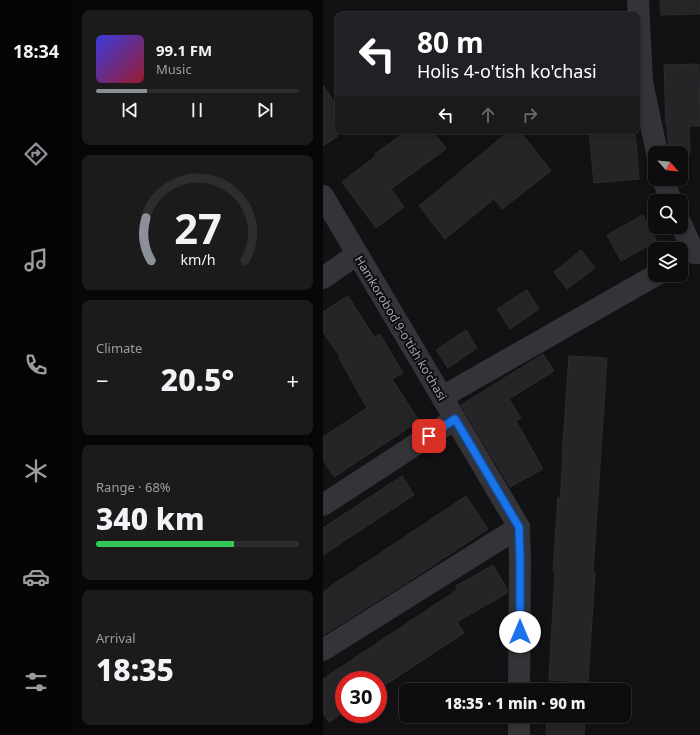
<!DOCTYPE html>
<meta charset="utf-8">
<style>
:root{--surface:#0e0d0e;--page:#1c1b1c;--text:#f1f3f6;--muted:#9b9c9e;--line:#2e2d2e;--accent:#8c9099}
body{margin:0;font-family:"Noto Sans",sans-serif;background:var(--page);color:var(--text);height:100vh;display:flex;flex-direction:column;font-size:15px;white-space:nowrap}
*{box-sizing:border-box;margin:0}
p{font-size:13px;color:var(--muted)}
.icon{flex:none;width:22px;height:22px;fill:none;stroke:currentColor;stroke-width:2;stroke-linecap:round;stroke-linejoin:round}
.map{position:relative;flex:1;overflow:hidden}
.details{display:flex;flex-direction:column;gap:10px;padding:10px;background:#080708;width:251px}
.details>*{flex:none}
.hud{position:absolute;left:12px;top:12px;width:305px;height:122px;border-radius:8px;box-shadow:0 2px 6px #0003,0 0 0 1px var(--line);background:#202124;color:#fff;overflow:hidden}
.needle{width:26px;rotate:117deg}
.controls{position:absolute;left:325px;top:146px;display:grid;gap:8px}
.controls a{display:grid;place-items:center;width:40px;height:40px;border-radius:8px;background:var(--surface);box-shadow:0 2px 6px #0003,0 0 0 1px var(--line);font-size:20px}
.speed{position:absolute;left:12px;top:671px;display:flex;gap:8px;font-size:20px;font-weight:700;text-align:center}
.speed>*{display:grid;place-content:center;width:52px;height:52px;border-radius:50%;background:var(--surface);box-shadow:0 2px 6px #0003,0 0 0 1px var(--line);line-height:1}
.speed .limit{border:6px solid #d22;background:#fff;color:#111}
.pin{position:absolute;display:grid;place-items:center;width:34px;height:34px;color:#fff;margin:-17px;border-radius:8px;box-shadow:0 2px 6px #0006}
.me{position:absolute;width:44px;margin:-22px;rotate:0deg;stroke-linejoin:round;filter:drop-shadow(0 0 3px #0008)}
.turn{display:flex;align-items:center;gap:14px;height:84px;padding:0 16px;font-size:18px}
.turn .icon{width:52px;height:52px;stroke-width:2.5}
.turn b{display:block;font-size:28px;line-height:34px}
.lanes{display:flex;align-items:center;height:38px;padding:0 16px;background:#0003;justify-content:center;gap:20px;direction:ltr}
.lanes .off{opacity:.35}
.big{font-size:30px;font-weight:800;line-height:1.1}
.details .widget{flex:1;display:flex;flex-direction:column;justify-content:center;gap:6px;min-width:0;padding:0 14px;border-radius:8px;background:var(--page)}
.details .dial{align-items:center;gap:0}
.dial svg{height:104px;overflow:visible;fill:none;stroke:var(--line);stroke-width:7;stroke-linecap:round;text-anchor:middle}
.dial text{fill:var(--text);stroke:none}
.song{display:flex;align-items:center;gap:12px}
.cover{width:48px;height:48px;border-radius:6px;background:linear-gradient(135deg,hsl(240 70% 55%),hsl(350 70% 35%))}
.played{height:4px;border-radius:2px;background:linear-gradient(90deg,var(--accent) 25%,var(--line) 25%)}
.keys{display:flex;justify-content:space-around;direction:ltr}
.heat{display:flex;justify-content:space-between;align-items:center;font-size:22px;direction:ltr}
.charge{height:6px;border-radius:3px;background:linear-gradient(90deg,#34c759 68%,var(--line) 0)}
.trip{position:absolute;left:76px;top:683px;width:232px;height:40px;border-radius:8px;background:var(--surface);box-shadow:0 2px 6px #0003,0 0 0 1px var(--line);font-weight:800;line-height:40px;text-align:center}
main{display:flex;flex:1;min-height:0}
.menu{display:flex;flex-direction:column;width:72px;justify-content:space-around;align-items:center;background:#060506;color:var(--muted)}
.menu .icon{width:28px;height:28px}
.menu .selected{color:var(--accent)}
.menu b{font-size:18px;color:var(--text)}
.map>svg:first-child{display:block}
</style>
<main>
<nav class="menu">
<b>18:34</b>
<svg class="icon selected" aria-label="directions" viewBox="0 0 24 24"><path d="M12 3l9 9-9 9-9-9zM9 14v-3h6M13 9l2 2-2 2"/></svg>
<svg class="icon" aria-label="music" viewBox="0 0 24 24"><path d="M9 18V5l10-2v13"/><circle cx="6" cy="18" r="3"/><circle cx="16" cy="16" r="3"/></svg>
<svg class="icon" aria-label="phone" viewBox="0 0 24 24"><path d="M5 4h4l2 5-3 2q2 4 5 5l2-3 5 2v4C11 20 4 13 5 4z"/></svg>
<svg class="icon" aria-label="climate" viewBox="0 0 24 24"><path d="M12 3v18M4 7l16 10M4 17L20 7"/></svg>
<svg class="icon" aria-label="car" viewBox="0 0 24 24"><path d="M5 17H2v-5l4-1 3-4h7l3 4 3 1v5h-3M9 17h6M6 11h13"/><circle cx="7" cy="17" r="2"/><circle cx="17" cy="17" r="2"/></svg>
<svg class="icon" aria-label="filters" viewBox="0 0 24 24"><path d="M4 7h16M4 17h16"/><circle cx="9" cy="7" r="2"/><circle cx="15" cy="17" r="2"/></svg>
</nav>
<section class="details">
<div class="widget">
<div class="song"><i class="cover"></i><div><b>99.1 FM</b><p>Music</p></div></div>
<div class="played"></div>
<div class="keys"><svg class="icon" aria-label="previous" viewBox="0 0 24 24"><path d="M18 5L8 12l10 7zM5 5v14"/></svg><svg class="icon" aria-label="pause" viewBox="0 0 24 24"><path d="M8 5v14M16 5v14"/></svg><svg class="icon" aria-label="next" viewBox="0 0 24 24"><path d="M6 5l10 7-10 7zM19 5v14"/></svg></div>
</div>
<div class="widget dial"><svg viewBox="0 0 100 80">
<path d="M14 69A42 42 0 1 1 86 69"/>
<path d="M14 69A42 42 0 0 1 10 36" stroke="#8c9099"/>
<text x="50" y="56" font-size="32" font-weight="700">27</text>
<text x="50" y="72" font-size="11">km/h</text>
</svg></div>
<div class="widget"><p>Climate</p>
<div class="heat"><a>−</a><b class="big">20.5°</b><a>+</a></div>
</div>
<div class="widget"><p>Range · 68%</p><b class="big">340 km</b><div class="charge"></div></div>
<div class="widget"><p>Arrival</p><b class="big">18:35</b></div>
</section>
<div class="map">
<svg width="377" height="735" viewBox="0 0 377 735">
<rect width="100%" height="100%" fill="#121113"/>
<g fill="#252427" stroke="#2c2c2f">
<path d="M 337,0 L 377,0 L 377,14 L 338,15 Z"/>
<path d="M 376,64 L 377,126 L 366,126 L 367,153 L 346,153 L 344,126 L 343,126 L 341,65 Z"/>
<path d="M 0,85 L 15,108 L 15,136 L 0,146 Z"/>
<path d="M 84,131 L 110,131 L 123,149 L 68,189 L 81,207 L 53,228 L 19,182 L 53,156 L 52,154 Z"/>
<path d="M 186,131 L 197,131 L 228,171 L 179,209 L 171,199 L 122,239 L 96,206 Z"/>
<path d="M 266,131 L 312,131 L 316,179 L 271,183 Z"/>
<path d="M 320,215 L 334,241 L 298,261 L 284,235 Z"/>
<path d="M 258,250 L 272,268 L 244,289 L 231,272 Z"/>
<path d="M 204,290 L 216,309 L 187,329 L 174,309 Z"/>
<path d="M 25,296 L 51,337 L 57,334 L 80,373 L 69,379 L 96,421 L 11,477 L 0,460 L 0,437 L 44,408 L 16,358 L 17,357 L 0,332 L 0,312 Z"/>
<path d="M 143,330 L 154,348 L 125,368 L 113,350 Z"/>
<path d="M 220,354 L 231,371 L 186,399 L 198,418 L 193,421 L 220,469 L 187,487 L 138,405 Z"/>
<path d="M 246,356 L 284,358 L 270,573 L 272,573 L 265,682 L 226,680 L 232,571 L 230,571 L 235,497 L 237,501 L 240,458 L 239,459 Z"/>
<path d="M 79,476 L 91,495 L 0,555 L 0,528 Z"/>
<path d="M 143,496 L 165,529 L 80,585 L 0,635 L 0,592 L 8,587 L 8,586 Z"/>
<path d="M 170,565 L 184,589 L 184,593 L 134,622 L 141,633 L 56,689 L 55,680 L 21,680 L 21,712 L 6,722 L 0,713 L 0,679 L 134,590 L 133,586 Z"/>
<path d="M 224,716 L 262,716 L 261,735 L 223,734 Z"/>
</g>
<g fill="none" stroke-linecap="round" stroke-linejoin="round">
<g stroke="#333338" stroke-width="22">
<path d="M 315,0 L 319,82 L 334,153"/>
<path d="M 340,179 L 348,201"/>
<path d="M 0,196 L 196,527 L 197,560 L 196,690"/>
<path d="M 358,224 L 371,253 L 377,253"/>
<path d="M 0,278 L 34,254"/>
<path d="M 119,397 L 333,275"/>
<path d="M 0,505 L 132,419"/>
<path d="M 0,650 L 196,527"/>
<path d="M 196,735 L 196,716"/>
</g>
</g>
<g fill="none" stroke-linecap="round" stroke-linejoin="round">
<g stroke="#114b97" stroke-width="10">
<path id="route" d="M 106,436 L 132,419 L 196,527 L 197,560 L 197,632"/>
</g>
<use href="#route" stroke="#1a73e8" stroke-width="7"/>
</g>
<g text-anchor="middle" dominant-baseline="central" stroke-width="4" stroke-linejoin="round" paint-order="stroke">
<g font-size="12" fill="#a3a7b3" stroke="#0d0d0e">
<text transform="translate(78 328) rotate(59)">Hamkorobod 9-o'tish ko'chasi</text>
</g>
</g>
</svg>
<div class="controls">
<a><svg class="needle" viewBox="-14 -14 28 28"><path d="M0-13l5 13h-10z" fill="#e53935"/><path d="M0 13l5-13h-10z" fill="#9b9c9e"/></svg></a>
<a><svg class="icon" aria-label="search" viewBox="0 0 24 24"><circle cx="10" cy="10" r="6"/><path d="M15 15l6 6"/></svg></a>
<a><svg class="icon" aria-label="layers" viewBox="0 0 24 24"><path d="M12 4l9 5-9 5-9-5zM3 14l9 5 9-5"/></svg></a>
</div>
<div class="speed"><div class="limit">30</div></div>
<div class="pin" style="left:106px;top:436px;background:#d93025"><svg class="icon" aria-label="arrive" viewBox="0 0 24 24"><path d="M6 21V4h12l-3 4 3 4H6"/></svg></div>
<svg class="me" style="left:197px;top:632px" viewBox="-20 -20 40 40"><circle r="19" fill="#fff"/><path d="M0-13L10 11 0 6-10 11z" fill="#1a73e8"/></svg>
<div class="trip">18:35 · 1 min · 90 m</div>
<div class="hud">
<div class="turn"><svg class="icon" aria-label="left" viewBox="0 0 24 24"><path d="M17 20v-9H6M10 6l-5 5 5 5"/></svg><div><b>80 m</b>Holis 4-o'tish ko'chasi</div></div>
<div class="lanes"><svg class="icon" aria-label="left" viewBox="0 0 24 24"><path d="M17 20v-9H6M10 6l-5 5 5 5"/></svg><svg class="icon off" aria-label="ahead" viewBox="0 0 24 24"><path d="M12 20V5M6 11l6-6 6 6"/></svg><svg class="icon off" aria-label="right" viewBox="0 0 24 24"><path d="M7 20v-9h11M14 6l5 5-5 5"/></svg></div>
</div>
</div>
</main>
